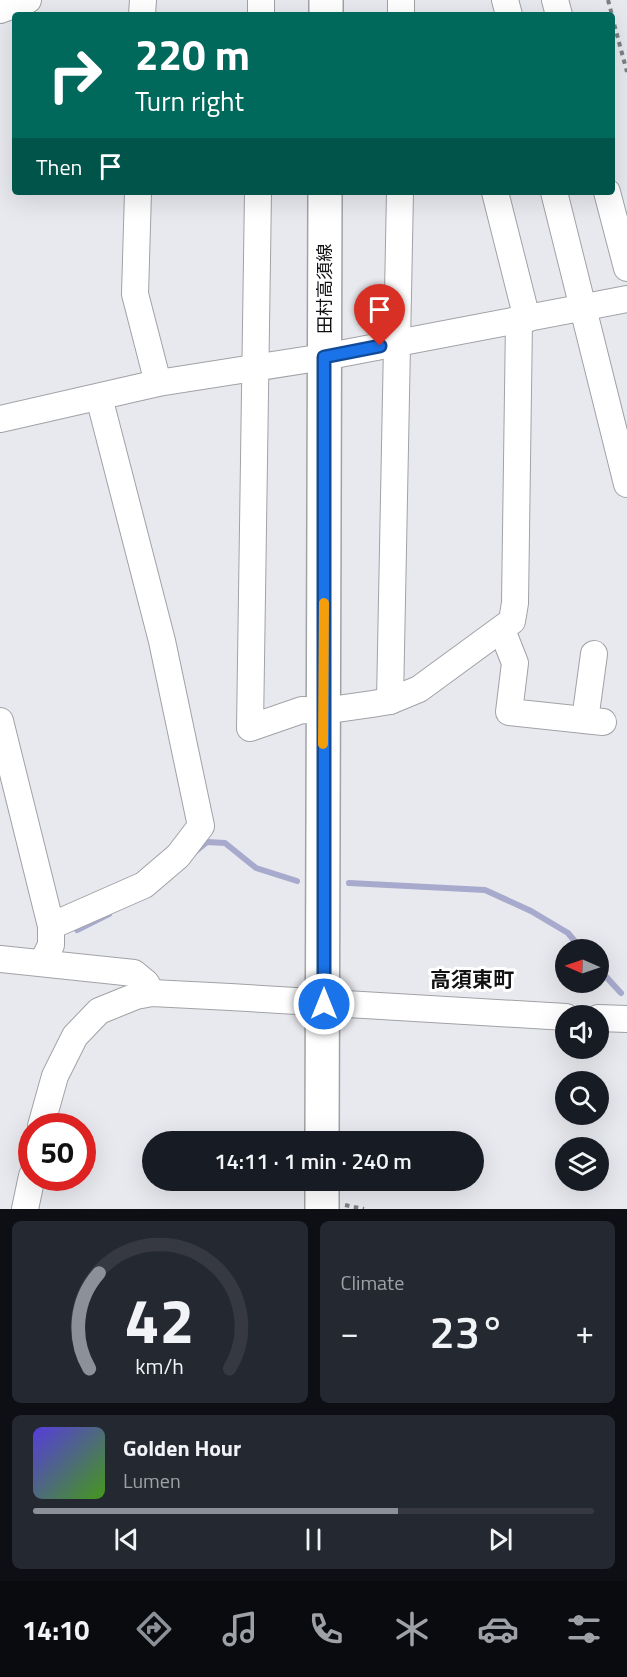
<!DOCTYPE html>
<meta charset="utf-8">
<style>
:root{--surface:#171b24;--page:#242831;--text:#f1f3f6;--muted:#9ea1a6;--line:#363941;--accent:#8c9099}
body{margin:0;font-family:"Titillium Web","Noto Sans JP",sans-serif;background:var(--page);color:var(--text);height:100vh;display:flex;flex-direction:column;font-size:22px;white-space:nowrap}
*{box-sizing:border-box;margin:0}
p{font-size:20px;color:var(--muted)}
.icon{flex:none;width:33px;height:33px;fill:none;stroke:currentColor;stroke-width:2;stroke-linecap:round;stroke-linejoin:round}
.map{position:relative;height:1209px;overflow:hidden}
.details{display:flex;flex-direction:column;gap:12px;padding:12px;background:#0d0f14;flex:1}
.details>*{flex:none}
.hud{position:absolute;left:12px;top:12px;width:603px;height:183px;border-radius:6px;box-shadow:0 6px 24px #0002;background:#00695c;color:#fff;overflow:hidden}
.needle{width:39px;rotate:272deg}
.tools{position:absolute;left:555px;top:939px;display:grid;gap:12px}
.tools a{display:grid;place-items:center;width:54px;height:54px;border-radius:50%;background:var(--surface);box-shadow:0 6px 24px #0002;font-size:30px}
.speed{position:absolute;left:18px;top:1113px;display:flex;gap:12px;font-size:30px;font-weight:700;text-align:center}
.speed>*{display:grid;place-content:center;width:78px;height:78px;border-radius:50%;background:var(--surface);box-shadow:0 6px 24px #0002;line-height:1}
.speed .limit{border:9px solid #d22;background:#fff;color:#111}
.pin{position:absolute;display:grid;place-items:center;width:51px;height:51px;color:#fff;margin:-62px -26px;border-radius:50% 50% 50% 0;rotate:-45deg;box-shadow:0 0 6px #0007}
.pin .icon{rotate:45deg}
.me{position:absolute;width:66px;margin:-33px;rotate:0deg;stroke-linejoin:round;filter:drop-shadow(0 0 4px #0008)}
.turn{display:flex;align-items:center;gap:21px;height:126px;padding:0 24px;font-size:27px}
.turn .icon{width:78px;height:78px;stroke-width:2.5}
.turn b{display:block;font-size:42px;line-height:51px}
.then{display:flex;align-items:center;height:57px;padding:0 24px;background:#0003;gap:12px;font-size:22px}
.big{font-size:45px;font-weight:600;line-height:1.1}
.details .card{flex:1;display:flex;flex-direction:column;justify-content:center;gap:9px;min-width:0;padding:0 21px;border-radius:9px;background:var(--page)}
.details .dial{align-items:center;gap:0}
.dial svg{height:156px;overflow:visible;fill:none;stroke:var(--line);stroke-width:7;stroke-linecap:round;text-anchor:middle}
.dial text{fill:var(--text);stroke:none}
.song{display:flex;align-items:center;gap:18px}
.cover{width:72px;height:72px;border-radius:9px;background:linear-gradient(135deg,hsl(250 70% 55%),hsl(100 70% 35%))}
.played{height:6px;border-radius:3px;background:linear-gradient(90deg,var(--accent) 65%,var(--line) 65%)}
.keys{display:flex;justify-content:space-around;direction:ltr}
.heat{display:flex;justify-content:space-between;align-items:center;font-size:33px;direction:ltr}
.details .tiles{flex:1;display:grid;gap:12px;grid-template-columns:1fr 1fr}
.card:last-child{grid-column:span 2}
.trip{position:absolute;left:142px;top:1131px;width:342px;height:60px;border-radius:30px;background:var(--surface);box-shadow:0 6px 24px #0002;font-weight:600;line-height:60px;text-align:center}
.dock{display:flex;height:96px;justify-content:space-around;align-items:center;background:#090b0e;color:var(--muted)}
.dock .icon{width:42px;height:42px}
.dock .active{color:var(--accent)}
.dock b{font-size:27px;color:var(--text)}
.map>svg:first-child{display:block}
</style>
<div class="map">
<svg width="627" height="1209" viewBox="0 0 627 1209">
<rect width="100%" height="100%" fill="#e8e9ee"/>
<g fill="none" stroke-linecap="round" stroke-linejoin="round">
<g stroke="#a7aacc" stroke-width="6">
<path d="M 196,851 L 207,842 L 225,843 L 256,868 L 297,881"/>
<path d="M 349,883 L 485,890 L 531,911 L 568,933 L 582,950"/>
<path d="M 77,930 L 109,914"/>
<path d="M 598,968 L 621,993"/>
</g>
<g stroke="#a1a2a6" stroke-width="28">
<g id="minor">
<path d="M 505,0 L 509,15"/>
<path d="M 555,0 L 559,15"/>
<path d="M 0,10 L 28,0"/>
<path d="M 142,15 L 143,0"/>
<path d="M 261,15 L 261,0"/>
<path d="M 401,15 L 401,0"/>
<path d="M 138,192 L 135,294 L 158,383"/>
<path d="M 258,192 L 250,728 L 302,710 L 323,711 L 372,704 L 390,701 L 419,689 L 512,621 L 515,603 L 519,321"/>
<path d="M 495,192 L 527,319"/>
<path d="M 554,192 L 627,484"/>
<path d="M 607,192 L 627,268"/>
<path d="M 0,419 L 158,383 L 324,357 L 627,299"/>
<path d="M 502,630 L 515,663 L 509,712 L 603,722"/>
<path d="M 390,701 L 400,192"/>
<path d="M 585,720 L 594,654"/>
<path d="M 0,721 L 51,926 L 51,945 L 42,963"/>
<path d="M 51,926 L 144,885 L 178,856 L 201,826 L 162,641 L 99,397"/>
<path d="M 0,959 L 134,973 L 146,983 L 152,993"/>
<path d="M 598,1018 L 627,1019"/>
<path d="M 41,1126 L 55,1076 L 75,1036 L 99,1011 L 136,996 L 152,993 L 230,997 L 566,1017"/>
<path d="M 25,1209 L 32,1176"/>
</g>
</g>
<g stroke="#a1a2a6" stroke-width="36">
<g id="major">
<path d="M 326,15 L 326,0"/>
<path d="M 322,1142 L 325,192"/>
<path d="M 322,1209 L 322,1180"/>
</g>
</g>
<g stroke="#7e7f82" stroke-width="4" stroke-dasharray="4.5 4.5" stroke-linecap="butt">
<path d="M 608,0 L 612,15"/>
<path d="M 612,16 L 627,72"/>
<path d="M 345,1205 L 364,1209"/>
</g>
<use href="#minor" stroke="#fff" stroke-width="26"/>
<use href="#major" stroke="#fff" stroke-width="33"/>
</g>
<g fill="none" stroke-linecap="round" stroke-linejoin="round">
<g stroke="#114b97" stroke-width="15">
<path id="route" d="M 324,1004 L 324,357 L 380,346"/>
</g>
<use href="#route" stroke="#1a73e8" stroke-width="10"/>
<path stroke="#f59e0b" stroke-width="10" d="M 323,744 L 324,603"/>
</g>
<g text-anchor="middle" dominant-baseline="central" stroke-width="6" stroke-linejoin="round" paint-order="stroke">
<g font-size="18" fill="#121214" stroke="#fff">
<text transform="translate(324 289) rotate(-90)">田村高須線</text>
</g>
<g font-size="21" font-weight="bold" fill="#121214" stroke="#fff">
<text x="472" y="979">高須東町</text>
</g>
</g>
</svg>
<div class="tools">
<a><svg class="needle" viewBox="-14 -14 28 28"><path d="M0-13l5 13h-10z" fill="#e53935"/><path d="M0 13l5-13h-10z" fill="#9ea1a6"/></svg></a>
<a><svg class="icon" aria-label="sound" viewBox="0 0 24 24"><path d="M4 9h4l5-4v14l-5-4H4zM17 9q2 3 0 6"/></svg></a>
<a><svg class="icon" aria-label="search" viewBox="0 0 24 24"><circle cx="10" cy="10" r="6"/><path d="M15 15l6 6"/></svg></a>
<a><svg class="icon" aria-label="layers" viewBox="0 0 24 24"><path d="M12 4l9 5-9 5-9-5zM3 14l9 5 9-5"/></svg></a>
</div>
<div class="speed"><div class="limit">50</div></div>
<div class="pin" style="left:380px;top:346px;background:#d93025"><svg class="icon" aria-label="arrive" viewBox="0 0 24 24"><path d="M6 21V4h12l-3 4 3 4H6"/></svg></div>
<svg class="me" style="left:324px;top:1004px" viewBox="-20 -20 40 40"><circle r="17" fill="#1a73e8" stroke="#fff" stroke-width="3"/><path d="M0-11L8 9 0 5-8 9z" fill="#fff"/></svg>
<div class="trip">14:11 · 1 min · 240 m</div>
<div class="hud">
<div class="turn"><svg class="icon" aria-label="right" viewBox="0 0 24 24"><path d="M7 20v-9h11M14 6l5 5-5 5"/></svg><div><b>220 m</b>Turn right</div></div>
<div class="then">Then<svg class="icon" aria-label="arrive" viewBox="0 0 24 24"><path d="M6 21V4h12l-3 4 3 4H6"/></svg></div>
</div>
</div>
<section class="details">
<div class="tiles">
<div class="card dial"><svg viewBox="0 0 100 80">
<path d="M14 69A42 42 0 1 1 86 69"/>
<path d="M14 69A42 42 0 0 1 19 20" stroke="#8c9099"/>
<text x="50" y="56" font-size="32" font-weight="700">42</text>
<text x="50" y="72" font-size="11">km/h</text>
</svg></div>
<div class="card"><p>Climate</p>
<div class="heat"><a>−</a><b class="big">23°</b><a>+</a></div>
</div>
<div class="card">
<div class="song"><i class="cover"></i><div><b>Golden Hour</b><p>Lumen</p></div></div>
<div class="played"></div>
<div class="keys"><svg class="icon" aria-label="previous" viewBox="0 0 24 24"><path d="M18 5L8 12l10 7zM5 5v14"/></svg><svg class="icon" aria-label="pause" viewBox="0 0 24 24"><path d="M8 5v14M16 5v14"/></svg><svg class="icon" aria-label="next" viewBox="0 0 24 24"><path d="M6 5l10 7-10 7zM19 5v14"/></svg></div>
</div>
</div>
</section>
<nav class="dock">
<b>14:10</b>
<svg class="icon active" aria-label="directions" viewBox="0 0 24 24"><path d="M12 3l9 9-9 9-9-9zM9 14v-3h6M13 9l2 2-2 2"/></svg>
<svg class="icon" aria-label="music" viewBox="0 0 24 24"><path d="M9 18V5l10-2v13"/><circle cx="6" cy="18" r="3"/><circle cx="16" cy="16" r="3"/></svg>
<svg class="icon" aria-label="phone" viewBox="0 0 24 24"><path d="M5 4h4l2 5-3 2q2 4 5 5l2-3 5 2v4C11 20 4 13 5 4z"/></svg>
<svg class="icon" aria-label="climate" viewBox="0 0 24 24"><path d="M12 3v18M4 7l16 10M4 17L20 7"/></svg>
<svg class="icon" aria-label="car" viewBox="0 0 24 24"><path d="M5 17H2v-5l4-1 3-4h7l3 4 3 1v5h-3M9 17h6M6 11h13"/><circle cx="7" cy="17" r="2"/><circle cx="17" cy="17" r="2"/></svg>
<svg class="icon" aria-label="filters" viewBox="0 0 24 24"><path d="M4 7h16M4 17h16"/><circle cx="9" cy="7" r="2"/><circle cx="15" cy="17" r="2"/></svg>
</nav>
